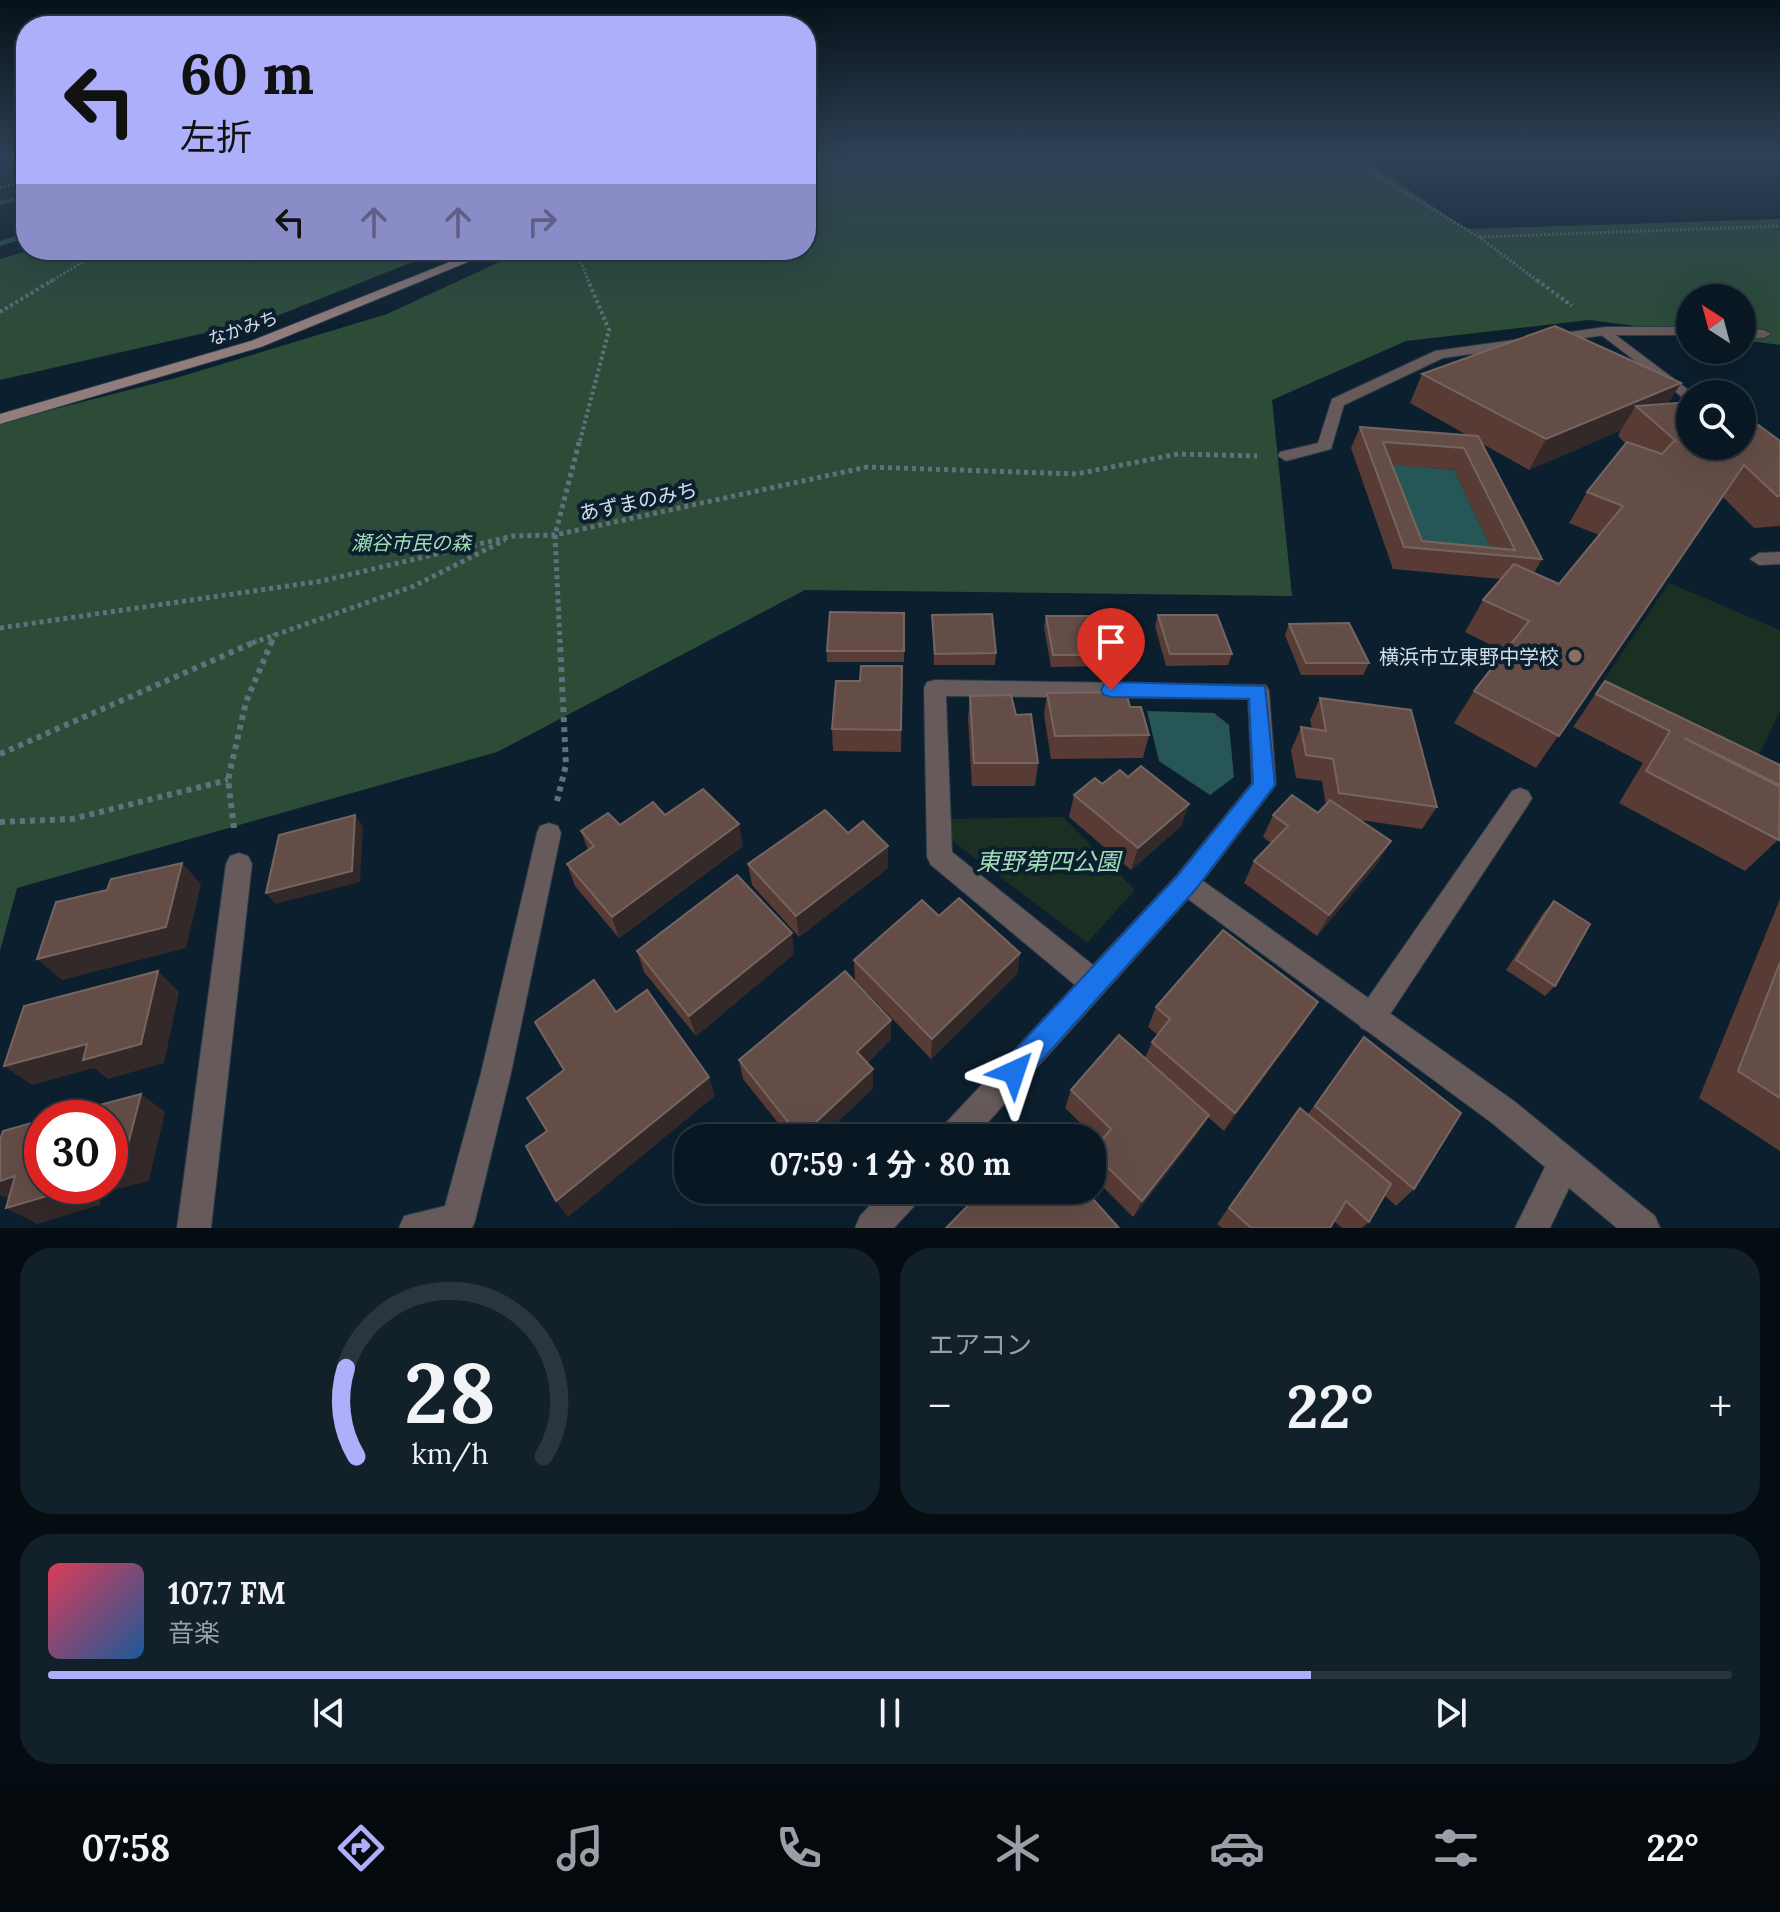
<!DOCTYPE html>
<html lang="ja">
<meta charset="utf-8">
<style>
:root{--surface:#091722;--page:#12202a;--text:#f1f3f6;--muted:#999fa5;--line:#293640;--accent:#adaffb}
body{margin:0;font-family:Lora,"Noto Sans JP",serif;background:var(--page);color:var(--text);height:100vh;display:flex;flex-direction:column;font-size:30px;white-space:nowrap}
*{box-sizing:border-box;margin:0}
p{font-size:26px;color:var(--muted)}
.icon{flex:none;width:44px;height:44px;fill:none;stroke:currentColor;stroke-width:2;stroke-linecap:round;stroke-linejoin:round}
.map{position:relative;height:1228px;overflow:hidden}
.drawer{display:flex;flex-direction:column;gap:20px;padding:20px;background:#050d13;flex:1}
.drawer>*{flex:none}
.top-card{position:absolute;left:16px;top:16px;width:800px;height:244px;border-radius:32px;box-shadow:0 8px 32px #0002,0 0 0 2px var(--line);background:#adaffb;color:#111;overflow:hidden}
.needle{width:52px;rotate:324deg}
.fabs{position:absolute;left:1676px;top:284px;display:grid;gap:16px}
.fabs a{display:grid;place-items:center;width:80px;height:80px;border-radius:50%;background:var(--surface);box-shadow:0 8px 32px #0002,0 0 0 2px var(--line);font-size:40px}
.speed{position:absolute;left:24px;top:1100px;display:flex;gap:16px;font-size:40px;font-weight:700;text-align:center}
.speed>*{display:grid;place-content:center;width:104px;height:104px;border-radius:50%;background:var(--surface);box-shadow:0 8px 32px #0002,0 0 0 2px var(--line);line-height:1}
.speed .limit{border:12px solid #d22;background:#fff;color:#111}
.pin{position:absolute;display:grid;place-items:center;width:68px;height:68px;color:#fff;margin:-82px -34px;border-radius:50% 50% 50% 0;rotate:-45deg;box-shadow:0 0 8px #0007}
.pin .icon{rotate:45deg}
.me{position:absolute;width:88px;margin:-44px;rotate:42deg;stroke-linejoin:round;filter:drop-shadow(0 0 6px #0008)}
.turn{display:flex;align-items:center;gap:28px;height:168px;padding:0 32px;font-size:36px}
.turn .icon{width:104px;height:104px;stroke-width:2.5}
.turn b{display:block;font-size:56px;line-height:68px}
.lanes{display:flex;align-items:center;height:76px;padding:0 32px;background:#0003;justify-content:center;gap:40px;direction:ltr}
.lanes .off{opacity:.35}
.big{font-size:60px;font-weight:700;line-height:1.1}
.drawer .tile{flex:1;display:flex;flex-direction:column;justify-content:center;gap:12px;min-width:0;padding:0 28px;border-radius:32px;background:var(--page)}
.drawer .dial{align-items:center;gap:0}
.dial svg{height:208px;overflow:visible;fill:none;stroke:var(--line);stroke-width:7;stroke-linecap:round;text-anchor:middle}
.dial text{fill:var(--text);stroke:none}
.song{display:flex;align-items:center;gap:24px}
.cover{width:96px;height:96px;border-radius:12px;background:linear-gradient(135deg,hsl(350 70% 55%),hsl(210 70% 35%))}
.played{height:8px;border-radius:4px;background:linear-gradient(90deg,var(--accent) 75%,var(--line) 75%)}
.keys{display:flex;justify-content:space-around;direction:ltr}
.heat{display:flex;justify-content:space-between;align-items:center;font-size:44px;direction:ltr}
.drawer .tiles{flex:1;display:grid;gap:20px;grid-template-columns:1fr 1fr}
.tile:last-child{grid-column:span 2}
.trip{position:absolute;left:674px;top:1124px;width:432px;height:80px;border-radius:32px;background:var(--surface);box-shadow:0 8px 32px #0002,0 0 0 2px var(--line);font-weight:700;line-height:80px;text-align:center}
.dock{display:flex;height:128px;justify-content:space-around;align-items:center;background:#04090e;color:var(--muted)}
.dock .icon{width:56px;height:56px}
.dock .current{color:var(--accent)}
.dock b{font-size:36px;color:var(--text)}
.map>svg:first-child{display:block}
</style>
<div class="map">
<svg width="1780" height="1228" viewBox="0 0 1780 1228">
<rect width="100%" height="100%" fill="#0c1f2e"/>
<g fill="#1c2f23">
<path d="M 1669,583 L 1780,630 L 1780,711 L 1743,788 L 1585,708 Z"/>
<path d="M 1063,817 L 1135,890 L 1087,943 L 946,836 L 947,819 Z"/>
</g>
<g fill="#2c4c38">
<path d="M 806,156 L 1358,156 L 1467,229 L 1780,219 L 1780,345 L 1742,340 L 1742,298 L 1690,298 L 1690,333 L 1589,320 L 1406,341 L 1272,400 L 1292,596 L 805,590 L 497,752 L 17,888 L 0,951 L 0,423 L 176,378 L 387,314 L 525,250 L 806,250 Z"/>
<path d="M 31,250 L 443,250 L 274,317 L 0,380 L 0,259 Z"/>
</g>
<g fill="#275656">
<path d="M 1375,463 L 1454,470 L 1503,572 L 1411,564 Z"/>
<path d="M 1147,711 L 1214,713 L 1229,725 L 1234,777 L 1210,795 L 1159,761 Z"/>
</g>
<g fill="none" stroke-linecap="round" stroke-linejoin="round">
<g fill="#275656" fill-rule="evenodd">
<path d="M 26,194 L 26,198 L 0,205 L 0,201 Z"/>
<path d="M 26,233 L 26,238 L 0,246 L 0,241 Z"/>
</g>
<g stroke="#283a48" stroke-width="2">
<g id="lane">
<path d="M 1605,327 L 1690,327 L 1690,335 L 1605,335 L 1443,358 L 1344,405 L 1331,449 L 1286,461 L 1278,456 L 1280,452 L 1318,443 L 1332,399 L 1435,351 Z"/>
<path d="M 1742,329 L 1764,330 L 1771,334 L 1764,338 L 1742,337 Z"/>
<path d="M 1780,552 L 1780,564 L 1759,565 L 1750,559 L 1759,553 Z"/>
<path d="M 1520,788 L 1528,791 L 1532,798 L 1528,805 L 1381,1028 L 1371,1032 L 1361,1028 L 1357,1018 L 1361,1008 L 1512,791 Z"/>
</g>
</g>
<g stroke="#283a48" stroke-width="2">
<g id="street">
<path d="M 1605,327 L 1694,394 L 1690,394 L 1690,403 L 1600,334 L 1598,331 Z"/>
<path d="M 935,680 L 1266,685 L 1269,691 L 1276,785 L 1203,881 L 1514,1101 L 1655,1216 L 1660,1228 L 1617,1228 L 1569,1188 L 1550,1228 L 1515,1228 L 1545,1167 L 1492,1123 L 1188,899 L 974,1138 L 937,1138 L 942,1127 L 1075,985 L 931,865 L 927,857 L 924,688 L 927,682 ZM 946,696 L 1248,699 L 1252,783 L 1177,875 L 1093,965 L 952,852 Z"/>
<path d="M 549,823 L 558,826 L 561,833 L 511,1073 L 475,1221 L 472,1228 L 399,1228 L 404,1216 L 445,1206 L 481,1073 L 537,833 L 540,826 Z"/>
<path d="M 239,853 L 248,856 L 252,864 L 211,1228 L 177,1228 L 226,864 L 230,856 Z"/>
<path d="M 884,1190 L 922,1190 L 918,1202 L 894,1228 L 855,1228 L 860,1216 Z"/>
</g>
</g>
<g stroke="#283a48" stroke-width="2">
<path id="secondary" d="M 480,250 L 497,250 L 261,347 L 0,424 L 0,414 L 251,341 Z"/>
</g>
<g stroke="#60707d" stroke-width="3" stroke-dasharray="2 2" stroke-linecap="butt">
<path d="M 1344,156 L 1479,237 L 1539,282"/>
<path d="M 0,188 L 26,180"/>
<path d="M 1480,237 L 1780,226"/>
<path d="M 576,250 L 589,282"/>
<path d="M 50,282 L 91,257 L 111,250"/>
</g>
<g stroke="#60707d" stroke-width="4" stroke-dasharray="3 3" stroke-linecap="butt">
<path d="M 1537,280 L 1572,306"/>
<path d="M 0,312 L 53,280"/>
<path d="M 580,441 L 609,330 L 588,280"/>
</g>
<g stroke="#60707d" stroke-width="5" stroke-dasharray="4 4" stroke-linecap="butt">
<path d="M 0,628 L 322,581 L 513,536 L 555,535 L 867,467 L 1076,474 L 1178,454 L 1257,456"/>
<path d="M 252,643 L 414,586 L 505,540"/>
<path d="M 271,643 L 275,634"/>
<path d="M 560,643 L 555,535 L 580,439"/>
</g>
<g stroke="#60707d" stroke-width="6" stroke-dasharray="5 5" stroke-linecap="butt">
<path d="M 0,754 L 257,641"/>
<path d="M 557,801 L 566,765 L 560,641"/>
<path d="M 0,822 L 72,819 L 228,780"/>
<path d="M 234,828 L 228,780 L 246,702 L 272,641"/>
</g>
<use href="#lane" fill="#675a5a" fill-rule="evenodd"/>
<use href="#street" fill="#675a5a" fill-rule="evenodd"/>
<use href="#secondary" fill="#927d7d" fill-rule="evenodd"/>
</g>
<g fill="#583b34" fill-rule="evenodd">
<path d="M 1422,374 L 1668,404 L 1780,441 L 1780,526 L 1754,528 L 1723,497 L 1536,768 L 1454,723 L 1474,691 L 1505,652 L 1465,632 L 1483,600 L 1501,579 L 1393,569 L 1351,448 L 1360,427 L 1467,435 L 1410,403 ZM 1621,430 L 1618,436 L 1626,444 L 1587,492 L 1569,523 L 1599,535 L 1559,584 L 1534,573 L 1542,559 L 1481,443 L 1529,470 ZM 1392,465 L 1454,470 L 1491,548 L 1422,541 Z"/>
<path d="M 904,613 L 904,662 L 827,662 L 827,651 Z"/>
<path d="M 932,615 L 996,653 L 995,665 L 934,665 Z"/>
<path d="M 1158,615 L 1232,654 L 1228,665 L 1166,666 L 1155,626 Z"/>
<path d="M 1046,616 L 1114,655 L 1112,666 L 1051,667 L 1044,627 Z"/>
<path d="M 1289,624 L 1369,663 L 1363,675 L 1301,675 L 1285,635 Z"/>
<path d="M 902,666 L 901,752 L 833,751 L 832,729 L 860,681 Z"/>
<path d="M 1605,681 L 1779,765 L 1780,763 L 1780,838 L 1745,871 L 1619,803 L 1643,763 L 1573,727 Z"/>
<path d="M 1047,693 L 1130,707 L 1149,735 L 1143,758 L 1051,759 L 1044,715 Z"/>
<path d="M 970,696 L 1016,715 L 1038,763 L 1035,786 L 972,786 L 968,718 Z"/>
<path d="M 1320,698 L 1437,807 L 1422,829 L 1360,820 L 1378,863 L 1317,936 L 1244,883 L 1254,861 L 1271,843 L 1263,837 L 1273,815 L 1318,813 L 1326,805 L 1322,781 L 1296,778 L 1291,750 L 1301,727 L 1312,729 L 1310,720 Z"/>
<path d="M 1128,777 L 1189,804 L 1181,826 L 1131,870 L 1069,817 L 1074,795 L 1102,784 Z"/>
<path d="M 665,815 L 743,846 L 619,938 L 575,886 L 567,864 L 588,850 L 581,831 L 620,825 Z"/>
<path d="M 848,833 L 888,868 L 799,937 L 752,885 L 748,864 Z"/>
<path d="M 1780,899 L 1780,1151 L 1699,1098 Z"/>
<path d="M 1554,901 L 1555,986 L 1545,996 L 1506,970 L 1544,912 Z"/>
<path d="M 939,916 L 1020,953 L 1017,974 L 931,1059 L 855,980 L 854,960 Z"/>
<path d="M 637,951 L 794,954 L 696,1036 L 644,972 Z"/>
<path d="M 1156,1007 L 1305,1022 L 1224,1131 L 1208,1117 L 1198,1133 L 1133,1217 L 1092,1176 L 1092,1152 L 1100,1142 L 1065,1108 L 1071,1090 L 1145,1058 L 1152,1042 L 1158,1035 L 1148,1027 Z"/>
<path d="M 1364,1037 L 1414,1189 L 1396,1206 L 1384,1195 L 1369,1222 L 1362,1228 L 1342,1228 L 1334,1221 L 1330,1228 L 1222,1228 L 1217,1224 L 1300,1108 L 1308,1114 Z"/>
<path d="M 891,1039 L 867,1063 L 873,1069 L 873,1088 L 821,1138 L 790,1138 L 743,1079 L 739,1060 Z"/>
</g>
<g fill="#342929">
<path d="M 1681,383 L 1663,412 L 1636,406 L 1621,430 L 1529,470 L 1546,439 Z"/>
<path d="M 1189,804 L 1181,826 L 1131,870 L 1138,848 Z"/>
<path d="M 355,815 L 363,827 L 360,882 L 275,904 L 266,893 Z"/>
<path d="M 739,824 L 743,846 L 619,938 L 612,917 Z"/>
<path d="M 1391,841 L 1378,863 L 1317,936 L 1329,915 Z"/>
<path d="M 888,846 L 888,868 L 799,937 L 796,916 Z"/>
<path d="M 182,863 L 201,884 L 186,948 L 62,980 L 37,959 Z"/>
<path d="M 792,933 L 794,954 L 696,1036 L 689,1016 Z"/>
<path d="M 1020,953 L 1017,974 L 931,1059 L 932,1039 Z"/>
<path d="M 158,971 L 179,992 L 164,1063 L 108,1079 L 94,1068 L 32,1085 L 4,1066 Z"/>
<path d="M 1318,1002 L 1305,1022 L 1224,1131 L 1235,1113 Z"/>
<path d="M 891,1020 L 891,1039 L 858,1071 L 857,1052 Z"/>
<path d="M 873,1069 L 873,1088 L 821,1138 L 800,1138 Z"/>
<path d="M 709,1077 L 715,1096 L 568,1217 L 556,1201 Z"/>
<path d="M 141,1094 L 165,1112 L 149,1181 L 102,1193 L 100,1205 L 37,1224 L 6,1208 L 72,1186 L 110,1186 L 110,1167 Z"/>
<path d="M 1209,1115 L 1198,1133 L 1133,1217 L 1142,1201 Z"/>
<path d="M 15,1176 L 15,1202 L 0,1195 L 0,1181 Z"/>
</g>
<g fill="#654d47" stroke="#766460" stroke-width="2" fill-rule="evenodd">
<path d="M 1555,326 L 1681,383 L 1546,439 L 1422,374 Z"/>
<path d="M 1690,402 L 1690,446 L 1742,446 L 1742,413 L 1780,441 L 1780,496 L 1777,496 L 1744,465 L 1559,736 L 1474,691 L 1529,621 L 1483,600 L 1514,564 L 1559,584 L 1623,506 L 1587,492 L 1627,442 L 1662,454 L 1674,441 L 1677,442 L 1636,406 Z"/>
<path d="M 1360,427 L 1478,436 L 1542,559 L 1404,547 ZM 1383,442 L 1464,448 L 1515,550 L 1422,541 Z"/>
<path d="M 830,612 L 904,613 L 904,651 L 827,651 Z"/>
<path d="M 992,614 L 996,653 L 935,654 L 932,615 Z"/>
<path d="M 1158,615 L 1217,615 L 1232,654 L 1170,654 Z"/>
<path d="M 1046,616 L 1105,616 L 1114,655 L 1053,655 Z"/>
<path d="M 1349,623 L 1369,663 L 1306,663 L 1289,624 Z"/>
<path d="M 861,666 L 902,666 L 901,730 L 832,729 L 836,681 L 860,681 Z"/>
<path d="M 1605,681 L 1780,765 L 1780,785 L 1684,738 L 1780,787 L 1779,840 L 1646,771 L 1670,731 L 1596,694 Z"/>
<path d="M 1126,692 L 1130,707 L 1141,707 L 1149,735 L 1055,736 L 1047,693 Z"/>
<path d="M 1011,695 L 1016,715 L 1031,714 L 1038,763 L 974,763 L 970,696 Z"/>
<path d="M 1320,698 L 1411,710 L 1437,807 L 1339,793 L 1333,759 L 1306,755 L 1301,727 L 1326,731 Z"/>
<path d="M 1141,766 L 1189,804 L 1138,848 L 1074,795 L 1095,778 L 1102,784 L 1120,770 L 1128,777 Z"/>
<path d="M 703,789 L 739,824 L 612,917 L 567,864 L 594,846 L 581,831 L 608,813 L 620,825 L 653,802 L 665,815 Z"/>
<path d="M 1292,795 L 1318,813 L 1330,800 L 1391,841 L 1329,915 L 1254,861 L 1288,826 L 1273,815 Z"/>
<path d="M 825,810 L 848,833 L 863,821 L 888,846 L 796,916 L 748,864 Z"/>
<path d="M 355,815 L 352,871 L 266,893 L 279,835 Z"/>
<path d="M 182,863 L 166,927 L 37,959 L 56,902 L 107,890 L 111,879 Z"/>
<path d="M 737,875 L 792,933 L 689,1016 L 637,951 Z"/>
<path d="M 959,898 L 1020,953 L 932,1039 L 854,960 L 922,900 L 939,916 Z"/>
<path d="M 1554,901 L 1590,924 L 1555,986 L 1516,960 Z"/>
<path d="M 1223,930 L 1318,1002 L 1235,1113 L 1152,1042 L 1170,1019 L 1156,1007 Z"/>
<path d="M 1780,962 L 1780,1098 L 1738,1071 Z"/>
<path d="M 158,971 L 141,1044 L 83,1060 L 87,1044 L 4,1066 L 24,1006 Z"/>
<path d="M 845,971 L 891,1020 L 857,1052 L 873,1069 L 800,1137 L 739,1060 Z"/>
<path d="M 594,980 L 616,1012 L 647,990 L 709,1077 L 556,1201 L 526,1146 L 547,1131 L 527,1098 L 564,1070 L 535,1022 Z"/>
<path d="M 1119,1035 L 1209,1115 L 1142,1201 L 1092,1152 L 1111,1129 L 1071,1090 Z"/>
<path d="M 1364,1037 L 1461,1113 L 1414,1189 L 1315,1106 Z"/>
<path d="M 141,1094 L 123,1164 L 110,1167 L 110,1118 L 51,1118 Z"/>
<path d="M 1300,1108 L 1391,1184 L 1369,1222 L 1346,1201 L 1330,1228 L 1251,1228 L 1229,1208 Z"/>
<path d="M 42,1120 L 42,1186 L 72,1186 L 71,1189 L 6,1208 L 15,1176 L 0,1181 L 0,1139 L 3,1131 Z"/>
<path d="M 983,1190 L 1047,1190 L 1054,1198 L 1061,1190 L 1085,1190 L 1119,1228 L 946,1228 Z"/>
</g>
<linearGradient id="sky" x2="0" y2="1"><stop stop-color="#071119"/><stop offset="0.48" stop-color="#2e4257"/><stop offset="1" stop-color="#2e4257" stop-opacity="0"/></linearGradient>
<rect width="1780" height="328" fill="url(#sky)"/>
<path fill="#1a73e8" stroke="#114b97" stroke-width="2" d="M 1111,682 L 1265,686 L 1275,785 L 1195,890 L 1023,1081 L 1014,1085 L 1004,1081 L 1000,1072 L 1004,1062 L 1178,875 L 1253,783 L 1249,699 L 1111,697 L 1104,695 L 1101,690 L 1104,684 Z"/>
<circle fill="#8d6e63" stroke="#0c1f2e" stroke-width="3" cx="1575" cy="656" r="8"/>
<g text-anchor="middle" dominant-baseline="central" stroke-width="8" stroke-linejoin="round" paint-order="stroke">
<g font-size="18" fill="#d2dee8" stroke="#0c1f2e">
<text transform="translate(243 328) rotate(-19)">なかみち</text>
</g>
<g font-size="20" fill="#d2dee8" stroke="#0c1f2e">
<text transform="translate(638 501) rotate(-12)">あずまのみち</text>
</g>
<g font-size="20" font-style="italic" fill="#a2ddb7" stroke="#0c1f2e">
<text x="411" y="542">瀬谷市民の森</text>
</g>
<g font-size="20" fill="#d2dee8" stroke="#0c1f2e" text-anchor="end">
<text x="1559" y="656">横浜市立東野中学校</text>
</g>
<g font-size="24" font-style="italic" fill="#a2ddb7" stroke="#0c1f2e">
<text x="1048" y="861">東野第四公園</text>
</g>
</g>
</svg>
<div class="fabs">
<a><svg class="needle" viewBox="-14 -14 28 28"><path d="M0-13l5 13h-10z" fill="#e53935"/><path d="M0 13l5-13h-10z" fill="#999fa5"/></svg></a>
<a><svg class="icon" aria-label="search" viewBox="0 0 24 24"><circle cx="10" cy="10" r="6"/><path d="M15 15l6 6"/></svg></a>
</div>
<div class="speed"><div class="limit">30</div></div>
<div class="pin" style="left:1111px;top:690px;background:#d93025"><svg class="icon" aria-label="arrive" viewBox="0 0 24 24"><path d="M6 21V4h12l-3 4 3 4H6"/></svg></div>
<svg class="me" style="left:1014px;top:1072px" viewBox="-20 -20 40 40"><path d="M0-17L14 15 0 8-14 15z" fill="#1a73e8" stroke="#fff" stroke-width="4"/></svg>
<div class="trip">07:59 · 1 分 · 80 m</div>
<div class="top-card">
<div class="turn"><svg class="icon" aria-label="left" viewBox="0 0 24 24"><path d="M17 20v-9H6M10 6l-5 5 5 5"/></svg><div><b>60 m</b>左折</div></div>
<div class="lanes"><svg class="icon" aria-label="left" viewBox="0 0 24 24"><path d="M17 20v-9H6M10 6l-5 5 5 5"/></svg><svg class="icon off" aria-label="ahead" viewBox="0 0 24 24"><path d="M12 20V5M6 11l6-6 6 6"/></svg><svg class="icon off" aria-label="ahead" viewBox="0 0 24 24"><path d="M12 20V5M6 11l6-6 6 6"/></svg><svg class="icon off" aria-label="right" viewBox="0 0 24 24"><path d="M7 20v-9h11M14 6l5 5-5 5"/></svg></div>
</div>
</div>
<section class="drawer">
<div class="tiles">
<div class="tile dial"><svg viewBox="0 0 100 80">
<path d="M14 69A42 42 0 1 1 86 69"/>
<path d="M14 69A42 42 0 0 1 10 35" stroke="#adaffb"/>
<text x="50" y="56" font-size="32" font-weight="700">28</text>
<text x="50" y="72" font-size="11">km/h</text>
</svg></div>
<div class="tile"><p>エアコン</p>
<div class="heat"><a>−</a><b class="big">22°</b><a>+</a></div>
</div>
<div class="tile">
<div class="song"><i class="cover"></i><div><b>107.7 FM</b><p>音楽</p></div></div>
<div class="played"></div>
<div class="keys"><svg class="icon" aria-label="previous" viewBox="0 0 24 24"><path d="M18 5L8 12l10 7zM5 5v14"/></svg><svg class="icon" aria-label="pause" viewBox="0 0 24 24"><path d="M8 5v14M16 5v14"/></svg><svg class="icon" aria-label="next" viewBox="0 0 24 24"><path d="M6 5l10 7-10 7zM19 5v14"/></svg></div>
</div>
</div>
</section>
<nav class="dock">
<b>07:58</b>
<svg class="icon current" aria-label="directions" viewBox="0 0 24 24"><path d="M12 3l9 9-9 9-9-9zM9 14v-3h6M13 9l2 2-2 2"/></svg>
<svg class="icon" aria-label="music" viewBox="0 0 24 24"><path d="M9 18V5l10-2v13"/><circle cx="6" cy="18" r="3"/><circle cx="16" cy="16" r="3"/></svg>
<svg class="icon" aria-label="phone" viewBox="0 0 24 24"><path d="M5 4h4l2 5-3 2q2 4 5 5l2-3 5 2v4C11 20 4 13 5 4z"/></svg>
<svg class="icon" aria-label="climate" viewBox="0 0 24 24"><path d="M12 3v18M4 7l16 10M4 17L20 7"/></svg>
<svg class="icon" aria-label="car" viewBox="0 0 24 24"><path d="M5 17H2v-5l4-1 3-4h7l3 4 3 1v5h-3M9 17h6M6 11h13"/><circle cx="7" cy="17" r="2"/><circle cx="17" cy="17" r="2"/></svg>
<svg class="icon" aria-label="filters" viewBox="0 0 24 24"><path d="M4 7h16M4 17h16"/><circle cx="9" cy="7" r="2"/><circle cx="15" cy="17" r="2"/></svg>
<b>22°</b>
</nav>
